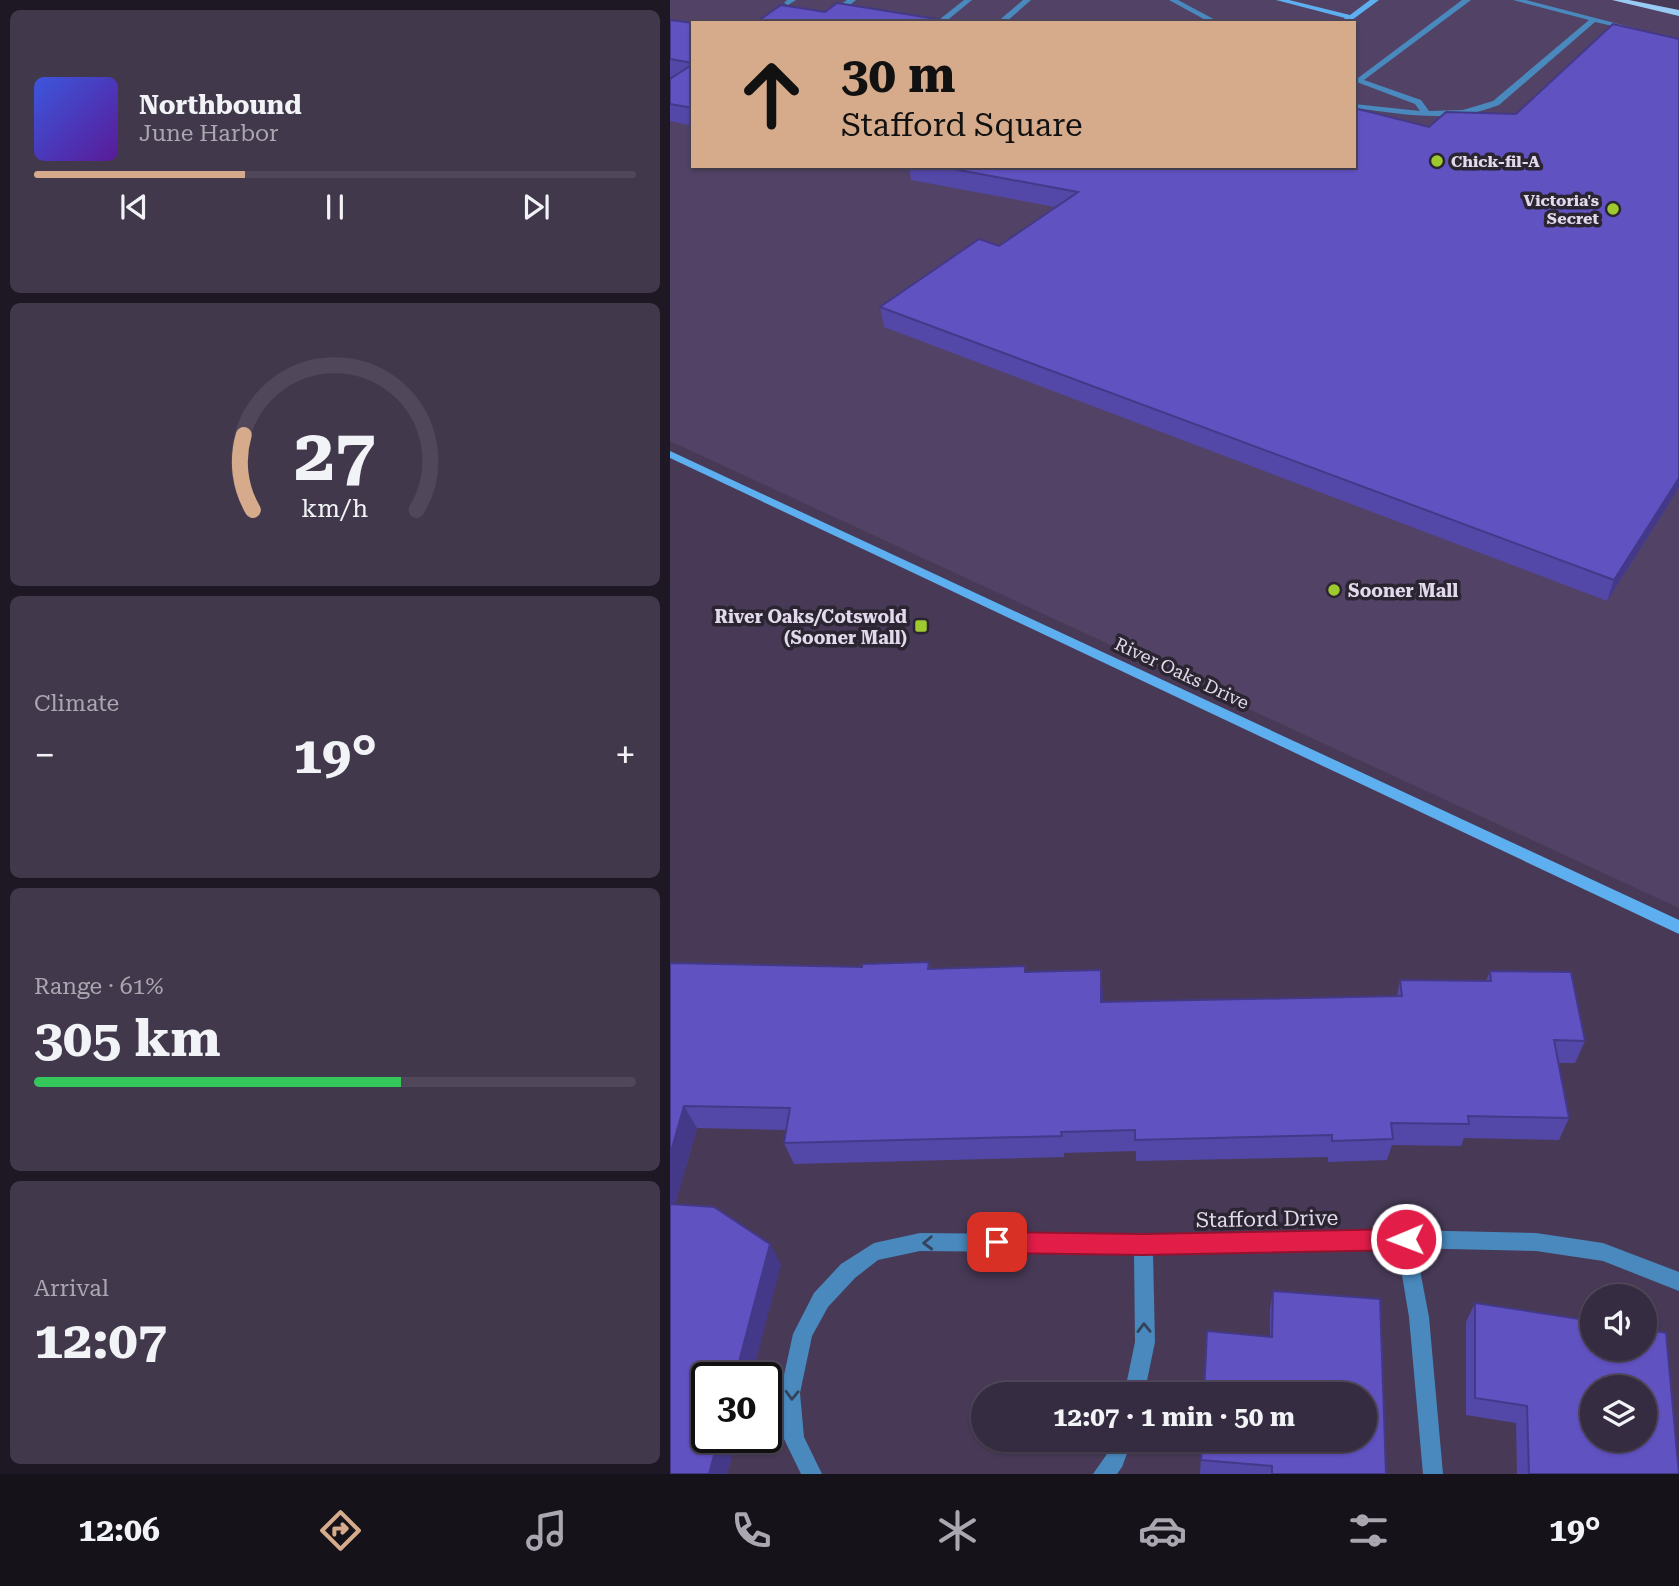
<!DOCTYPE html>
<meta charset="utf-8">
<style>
:root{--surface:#362c41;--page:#41384c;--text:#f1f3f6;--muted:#aaa7b1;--line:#50485a;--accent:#d6ab8b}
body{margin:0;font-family:"Roboto Serif",serif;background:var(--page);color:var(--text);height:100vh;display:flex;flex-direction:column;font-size:26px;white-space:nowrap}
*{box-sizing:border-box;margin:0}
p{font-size:23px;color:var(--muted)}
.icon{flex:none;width:38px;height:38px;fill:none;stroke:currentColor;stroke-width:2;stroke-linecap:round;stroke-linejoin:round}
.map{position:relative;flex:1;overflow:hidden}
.side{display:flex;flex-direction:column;gap:10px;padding:10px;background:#1e1824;width:670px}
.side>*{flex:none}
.top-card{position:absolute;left:21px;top:21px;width:665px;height:147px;border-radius:0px;box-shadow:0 2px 5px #0004,0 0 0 2px var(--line);background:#d6ab8b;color:#111;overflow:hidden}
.fabs{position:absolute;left:910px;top:1284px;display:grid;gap:14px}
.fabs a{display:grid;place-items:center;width:77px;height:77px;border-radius:50%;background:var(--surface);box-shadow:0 2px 5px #0004,0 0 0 2px var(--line);font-size:35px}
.speed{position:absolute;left:21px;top:1362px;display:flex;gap:14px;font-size:35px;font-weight:700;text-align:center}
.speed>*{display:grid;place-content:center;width:91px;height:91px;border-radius:50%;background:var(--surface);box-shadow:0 2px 5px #0004,0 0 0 2px var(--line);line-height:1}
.speed .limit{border:4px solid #111;border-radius:10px;background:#fff;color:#111}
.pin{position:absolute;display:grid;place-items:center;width:60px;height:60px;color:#fff;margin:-30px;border-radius:14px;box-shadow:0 4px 10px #0006}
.me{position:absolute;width:77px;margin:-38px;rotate:269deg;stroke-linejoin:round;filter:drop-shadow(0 0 5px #0008)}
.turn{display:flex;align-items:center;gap:24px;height:147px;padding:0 35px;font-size:32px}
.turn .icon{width:91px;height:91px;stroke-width:2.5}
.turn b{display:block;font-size:49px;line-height:60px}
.big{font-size:52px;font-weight:700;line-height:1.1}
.side .card{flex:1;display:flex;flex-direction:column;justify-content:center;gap:10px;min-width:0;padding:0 24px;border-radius:10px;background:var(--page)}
.side .dial{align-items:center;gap:0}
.dial svg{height:182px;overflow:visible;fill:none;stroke:var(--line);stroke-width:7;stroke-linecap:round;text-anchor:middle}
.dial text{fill:var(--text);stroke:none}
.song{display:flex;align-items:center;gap:21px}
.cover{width:84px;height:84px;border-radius:10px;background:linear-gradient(135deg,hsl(230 70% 55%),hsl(270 70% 35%))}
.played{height:7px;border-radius:4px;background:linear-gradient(90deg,var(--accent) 35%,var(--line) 35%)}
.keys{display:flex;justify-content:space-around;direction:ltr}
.heat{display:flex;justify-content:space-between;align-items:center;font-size:38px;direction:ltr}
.charge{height:10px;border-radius:5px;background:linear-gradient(90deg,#34c759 61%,var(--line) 0)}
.trip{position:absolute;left:301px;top:1382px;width:406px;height:70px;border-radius:35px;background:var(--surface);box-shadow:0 2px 5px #0004,0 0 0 2px var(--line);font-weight:700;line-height:70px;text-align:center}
.dock{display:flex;height:112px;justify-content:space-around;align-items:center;background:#16121a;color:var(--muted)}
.dock .icon{width:49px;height:49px}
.dock .active{color:var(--accent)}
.dock b{font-size:32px;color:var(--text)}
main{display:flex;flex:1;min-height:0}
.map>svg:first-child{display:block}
</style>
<main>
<section class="side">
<div class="card">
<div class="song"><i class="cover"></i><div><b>Northbound</b><p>June Harbor</p></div></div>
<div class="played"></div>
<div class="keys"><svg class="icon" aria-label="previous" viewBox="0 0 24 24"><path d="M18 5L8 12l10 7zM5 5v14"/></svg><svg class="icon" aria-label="pause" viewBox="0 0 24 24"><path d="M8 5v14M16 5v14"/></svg><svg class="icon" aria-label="next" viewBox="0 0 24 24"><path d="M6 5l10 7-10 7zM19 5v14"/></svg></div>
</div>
<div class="card dial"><svg viewBox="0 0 100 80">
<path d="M14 69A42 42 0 1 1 86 69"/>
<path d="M14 69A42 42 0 0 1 10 36" stroke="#d6ab8b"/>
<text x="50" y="56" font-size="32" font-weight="700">27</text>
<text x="50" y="72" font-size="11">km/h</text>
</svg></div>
<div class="card"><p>Climate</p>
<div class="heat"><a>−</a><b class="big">19°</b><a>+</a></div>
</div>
<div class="card"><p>Range · 61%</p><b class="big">305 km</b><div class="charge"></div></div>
<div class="card"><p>Arrival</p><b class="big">12:07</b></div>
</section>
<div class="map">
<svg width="1009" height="1474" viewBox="0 0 1009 1474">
<rect width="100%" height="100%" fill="#483a57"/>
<path fill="#524265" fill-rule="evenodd" d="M 0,0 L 955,0 L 1009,11 L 1009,908 L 0,441 ZM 23,23 L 684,23 L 684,166 L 23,166 Z"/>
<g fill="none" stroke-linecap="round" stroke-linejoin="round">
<g fill="#4989bd" fill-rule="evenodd">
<path d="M 117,0 L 126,0 L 118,5 L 114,3 Z"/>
<path d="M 177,0 L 186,0 L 171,12 L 165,12 L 165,8 Z"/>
<path d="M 294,0 L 302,0 L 274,23 L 265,23 Z"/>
<path d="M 353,0 L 361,0 L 335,23 L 326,23 Z"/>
<path d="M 499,0 L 508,0 L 551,23 L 541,23 Z"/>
<path d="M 792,0 L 801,0 L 694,80 L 751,100 L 759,111 L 793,110 L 823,101 L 919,20 L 843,0 L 856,0 L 964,28 L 960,30 L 925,22 L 829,105 C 781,124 734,114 684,108 L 684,104 L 750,111 L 745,104 L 684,81 Z"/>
<path d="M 735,1230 L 742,1232 L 744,1239 L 759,1317 L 773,1474 L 753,1474 L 739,1317 L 726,1239 L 728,1232 Z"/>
</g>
<g fill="#4989bd" fill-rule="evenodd">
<path d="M 735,1230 L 866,1233 L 933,1243 L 1009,1272 L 1009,1291 L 933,1261 L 866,1251 L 735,1248 L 483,1253 L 485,1342 L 474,1395 L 454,1395 L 465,1342 L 464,1253 L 250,1251 L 208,1260 L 185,1278 L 158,1307 L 142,1336 L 130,1393 L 134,1437 L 152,1474 L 131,1474 L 114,1439 L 110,1393 L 123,1334 L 144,1293 L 171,1264 L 204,1243 L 250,1233 L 473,1235 Z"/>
<path d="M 442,1440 L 462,1440 L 452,1467 L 447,1474 L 423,1474 L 437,1454 Z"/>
</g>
<g fill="#5eaff0" fill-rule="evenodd">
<path d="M 606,0 L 619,0 L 680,15 L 700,0 L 709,0 L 678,23 L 670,22 L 675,18 Z"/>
<path d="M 0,451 L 1009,920 L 1009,934 L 0,458 Z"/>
</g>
<path fill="#99caf3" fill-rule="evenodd" d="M 942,0 L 959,0 L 1009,10 L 1009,16 Z"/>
</g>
<g fill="#5347a7">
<path d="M 0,20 L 23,23 L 23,126 L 0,121 L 0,79 L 3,77 L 0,76 Z"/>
<path d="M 239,166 L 684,166 L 1009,488 L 937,601 L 214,327 L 210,307 L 329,246 L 385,207 L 241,180 Z"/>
<path d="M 259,962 L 260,969 L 356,972 L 433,994 L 433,1002 L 727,996 L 730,980 L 816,981 L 820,971 L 915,1041 L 905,1063 L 889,1063 L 899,1118 L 889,1140 L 794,1138 L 791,1146 L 722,1145 L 717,1160 L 658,1162 L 658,1157 L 466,1161 L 466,1151 L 394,1153 L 394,1157 L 124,1164 L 114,1143 L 117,1130 L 27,1128 L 5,1204 L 111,1264 L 37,1437 L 67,1437 L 57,1474 L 0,1474 L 0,963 L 192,967 Z"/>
<path d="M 603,1291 L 716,1474 L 530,1474 L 532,1440 L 600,1336 L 600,1309 Z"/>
<path d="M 805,1303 L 1009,1474 L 847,1474 L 846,1423 L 796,1415 L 796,1322 Z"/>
</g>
<g fill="#443988">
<path d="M 1009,478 L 1009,488 L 937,601 L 944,580 Z"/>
<path d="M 431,970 L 433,994 L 433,1025 L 431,1002 Z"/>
<path d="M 14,1106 L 27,1128 L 0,1221 L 0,1155 Z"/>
<path d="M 100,1244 L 111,1264 L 82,1377 L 65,1377 Z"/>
<path d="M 49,1437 L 67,1437 L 57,1474 L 39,1474 Z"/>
</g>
<g fill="#6152c2" stroke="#443988" stroke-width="2" fill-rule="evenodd">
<path d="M 167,3 L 291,23 L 85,23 L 111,5 L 155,12 Z"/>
<path d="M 0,20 L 23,23 L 23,63 L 0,59 Z"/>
<path d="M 943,24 L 1009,39 L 1009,478 L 944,580 L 210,307 L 309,239 L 329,246 L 408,192 L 267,166 L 684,166 L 684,108 L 759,127 L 776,112 L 846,114 Z"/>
<path d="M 23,64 L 23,108 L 0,104 L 0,79 Z"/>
<path d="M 259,962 L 258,969 L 355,966 L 355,972 L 431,970 L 431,1002 L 732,996 L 730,980 L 821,981 L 820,971 L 901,972 L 915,1041 L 884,1040 L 899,1118 L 798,1116 L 799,1124 L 721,1123 L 723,1139 L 662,1141 L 662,1135 L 465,1140 L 465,1130 L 391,1132 L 392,1136 L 114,1143 L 120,1108 L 14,1106 L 0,1155 L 0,963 L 192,967 L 192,964 Z"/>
<path d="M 0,1204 L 44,1207 L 100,1244 L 65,1377 L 37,1377 L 37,1437 L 49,1437 L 39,1474 L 0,1474 Z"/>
<path d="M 603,1291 L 710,1299 L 716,1474 L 602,1474 L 602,1466 L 531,1460 L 532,1440 L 695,1440 L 695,1395 L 534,1395 L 537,1331 L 602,1337 Z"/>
<path d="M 805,1303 L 922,1321 L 922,1349 L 975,1349 L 975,1329 L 996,1333 L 1009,1474 L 859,1474 L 857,1406 L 805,1398 ZM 922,1388 L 975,1388 L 975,1440 L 922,1440 Z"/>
</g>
<defs><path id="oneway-chevron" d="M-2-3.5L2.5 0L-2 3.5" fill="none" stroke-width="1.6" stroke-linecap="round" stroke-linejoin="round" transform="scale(1.75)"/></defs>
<g stroke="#34435c">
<use href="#oneway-chevron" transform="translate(258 1243) rotate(178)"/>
<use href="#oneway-chevron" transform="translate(474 1328) rotate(-91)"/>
<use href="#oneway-chevron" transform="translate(122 1395) rotate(92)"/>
</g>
<path fill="#e11d48" stroke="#92132f" stroke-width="2" d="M 736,1229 L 743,1232 L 746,1239 L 743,1247 L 736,1250 L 473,1255 L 327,1253 L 320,1250 L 316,1242 L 320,1235 L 327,1232 L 473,1234 Z"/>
<g fill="#9eca2f" stroke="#2b2532" stroke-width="2.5">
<circle cx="767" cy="161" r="7"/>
<circle cx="943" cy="209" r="7"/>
<circle cx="664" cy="590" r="7"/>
<rect x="244" y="619" width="14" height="14" rx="3.5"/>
</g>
<g text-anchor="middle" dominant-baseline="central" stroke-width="7" stroke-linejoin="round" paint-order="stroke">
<g font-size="16" font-weight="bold" fill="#e2daec" stroke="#2b2532" text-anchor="start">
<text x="781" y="161">Chick-fil-A</text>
<text x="929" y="200" text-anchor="end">Victoria's<tspan x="929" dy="18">Secret</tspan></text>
</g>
<g font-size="18" font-weight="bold" fill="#e2daec" stroke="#2b2532" text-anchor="start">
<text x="678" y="590">Sooner Mall</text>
<text x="237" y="616" text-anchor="end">River Oaks/Cotswold<tspan x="237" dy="21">(Sooner Mall)</tspan></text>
</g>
<g font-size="18" fill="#e2daec" stroke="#2b2532">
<text transform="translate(512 673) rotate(25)">River Oaks Drive</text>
</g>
<g font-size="21" fill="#e2daec" stroke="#2b2532">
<text transform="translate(597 1219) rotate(-1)">Stafford Drive</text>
</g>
</g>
</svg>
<div class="fabs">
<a><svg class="icon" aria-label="sound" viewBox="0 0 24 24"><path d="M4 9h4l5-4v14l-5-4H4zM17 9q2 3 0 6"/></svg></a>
<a><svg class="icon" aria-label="layers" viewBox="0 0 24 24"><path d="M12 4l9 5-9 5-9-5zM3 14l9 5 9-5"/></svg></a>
</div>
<div class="speed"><div class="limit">30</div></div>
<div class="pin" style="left:327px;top:1242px;background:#d93025"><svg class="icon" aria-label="arrive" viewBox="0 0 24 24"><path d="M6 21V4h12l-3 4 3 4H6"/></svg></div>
<svg class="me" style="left:736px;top:1239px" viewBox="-20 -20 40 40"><circle r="17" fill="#e11d48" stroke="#fff" stroke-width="3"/><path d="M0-11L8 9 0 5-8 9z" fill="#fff"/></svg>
<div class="trip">12:07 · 1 min · 50 m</div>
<div class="top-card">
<div class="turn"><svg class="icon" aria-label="ahead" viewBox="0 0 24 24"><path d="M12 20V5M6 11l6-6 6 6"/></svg><div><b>30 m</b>Stafford Square</div></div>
</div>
</div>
</main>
<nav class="dock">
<b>12:06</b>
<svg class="icon active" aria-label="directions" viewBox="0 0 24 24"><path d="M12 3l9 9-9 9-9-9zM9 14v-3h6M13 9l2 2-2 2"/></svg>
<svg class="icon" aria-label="music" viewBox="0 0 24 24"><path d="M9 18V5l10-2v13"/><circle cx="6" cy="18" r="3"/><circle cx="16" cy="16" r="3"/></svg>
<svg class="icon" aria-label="phone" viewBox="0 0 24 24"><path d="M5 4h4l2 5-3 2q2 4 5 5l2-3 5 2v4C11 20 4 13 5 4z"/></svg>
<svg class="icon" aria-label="climate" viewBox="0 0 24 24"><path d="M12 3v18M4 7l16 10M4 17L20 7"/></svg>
<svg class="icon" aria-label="car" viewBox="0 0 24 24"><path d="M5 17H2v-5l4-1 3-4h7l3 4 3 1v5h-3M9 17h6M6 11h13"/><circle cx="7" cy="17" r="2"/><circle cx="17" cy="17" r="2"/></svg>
<svg class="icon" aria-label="filters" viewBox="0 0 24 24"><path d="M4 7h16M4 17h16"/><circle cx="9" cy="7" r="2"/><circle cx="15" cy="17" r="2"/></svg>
<b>19°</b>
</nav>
